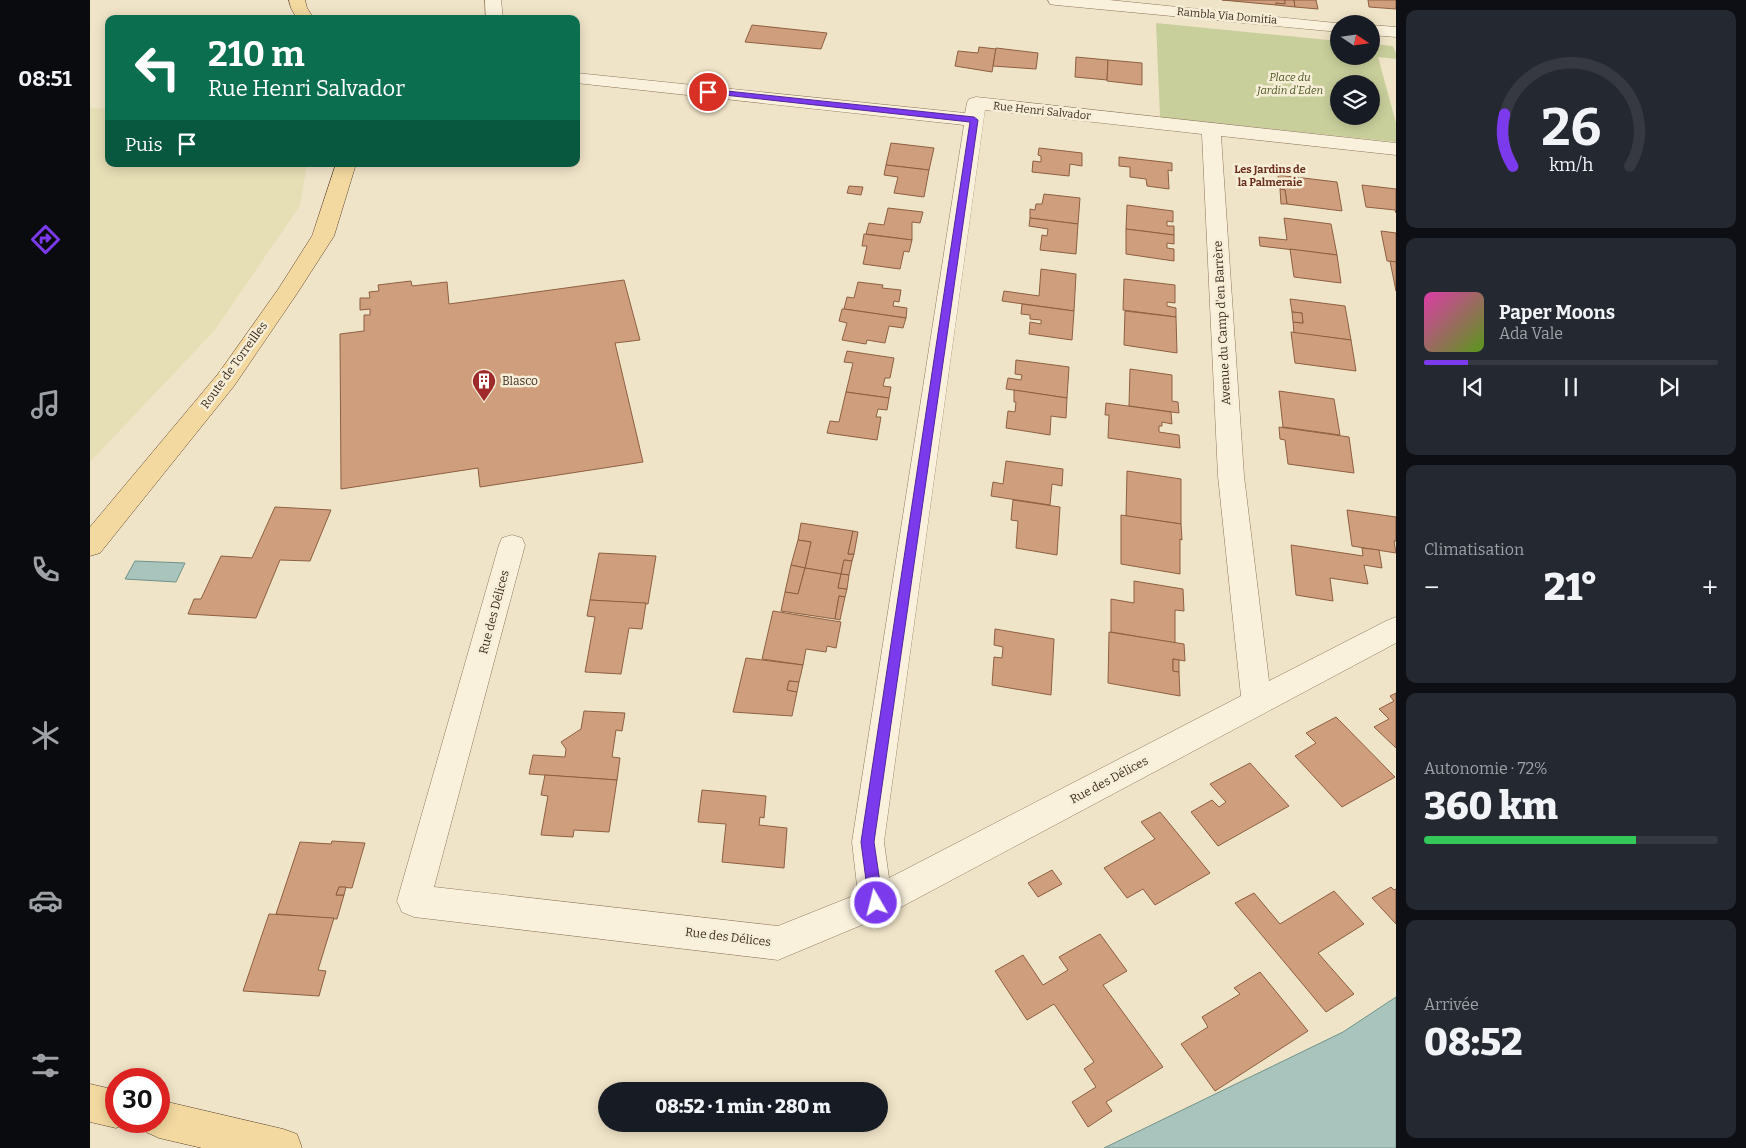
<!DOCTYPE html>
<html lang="fr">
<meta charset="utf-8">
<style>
:root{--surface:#171b24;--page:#242831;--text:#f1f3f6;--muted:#9ea1a6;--line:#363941;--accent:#7c3aed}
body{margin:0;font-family:Bitter,serif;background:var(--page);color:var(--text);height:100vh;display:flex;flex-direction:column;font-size:19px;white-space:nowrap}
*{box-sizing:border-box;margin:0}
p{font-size:16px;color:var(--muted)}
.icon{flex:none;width:28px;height:28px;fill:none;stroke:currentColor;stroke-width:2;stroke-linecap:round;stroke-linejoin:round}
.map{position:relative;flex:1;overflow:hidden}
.drawer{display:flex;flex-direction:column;gap:10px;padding:10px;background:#0d0f14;width:350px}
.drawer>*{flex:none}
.banner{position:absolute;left:15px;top:15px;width:475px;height:152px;border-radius:10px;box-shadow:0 2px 12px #0003;background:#0b6e4f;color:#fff;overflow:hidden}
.needle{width:32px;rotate:103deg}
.tools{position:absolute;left:1240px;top:15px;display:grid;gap:10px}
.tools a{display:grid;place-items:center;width:50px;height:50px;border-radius:50%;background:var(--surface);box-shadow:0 2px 12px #0003;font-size:25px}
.speed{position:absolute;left:15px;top:1068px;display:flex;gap:10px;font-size:25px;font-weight:700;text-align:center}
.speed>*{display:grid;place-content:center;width:65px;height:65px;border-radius:50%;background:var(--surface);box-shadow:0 2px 12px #0003;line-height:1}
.speed .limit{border:8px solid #d22;background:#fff;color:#111}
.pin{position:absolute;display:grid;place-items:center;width:42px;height:42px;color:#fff;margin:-21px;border:2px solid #fff;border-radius:50%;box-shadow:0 1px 5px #0007}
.me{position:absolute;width:55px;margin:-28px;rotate:352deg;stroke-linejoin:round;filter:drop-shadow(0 0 4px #0008)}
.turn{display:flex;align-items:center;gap:18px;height:105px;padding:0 20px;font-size:22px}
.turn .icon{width:65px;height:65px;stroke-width:2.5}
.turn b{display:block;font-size:35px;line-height:42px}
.then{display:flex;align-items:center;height:48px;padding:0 20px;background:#0003;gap:10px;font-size:19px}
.big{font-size:38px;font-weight:800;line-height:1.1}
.drawer .card{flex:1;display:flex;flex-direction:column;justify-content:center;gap:8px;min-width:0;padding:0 18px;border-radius:10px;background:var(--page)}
.drawer .dial{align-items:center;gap:0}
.dial svg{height:130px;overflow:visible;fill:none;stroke:var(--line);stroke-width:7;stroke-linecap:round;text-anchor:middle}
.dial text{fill:var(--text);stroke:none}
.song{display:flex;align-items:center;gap:15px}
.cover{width:60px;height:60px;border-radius:8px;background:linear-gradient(135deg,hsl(320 70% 55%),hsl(90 70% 35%))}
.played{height:5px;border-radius:2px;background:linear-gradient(90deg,var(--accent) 15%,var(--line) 15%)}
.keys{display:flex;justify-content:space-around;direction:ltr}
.heat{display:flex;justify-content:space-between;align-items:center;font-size:28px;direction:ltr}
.charge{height:8px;border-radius:4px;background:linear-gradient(90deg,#34c759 72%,var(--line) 0)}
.trip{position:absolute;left:508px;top:1082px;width:290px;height:50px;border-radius:25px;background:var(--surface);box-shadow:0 2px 12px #0003;font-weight:800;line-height:50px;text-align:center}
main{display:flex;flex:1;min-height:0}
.menu{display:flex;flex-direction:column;width:90px;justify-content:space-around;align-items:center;background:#090b0e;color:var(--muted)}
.menu .icon{width:35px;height:35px}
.menu .current{color:var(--accent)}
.menu b{font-size:22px;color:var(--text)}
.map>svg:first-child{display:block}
</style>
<main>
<nav class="menu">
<b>08:51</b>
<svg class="icon current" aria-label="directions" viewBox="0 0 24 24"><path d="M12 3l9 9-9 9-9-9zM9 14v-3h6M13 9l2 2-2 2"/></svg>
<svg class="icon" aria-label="music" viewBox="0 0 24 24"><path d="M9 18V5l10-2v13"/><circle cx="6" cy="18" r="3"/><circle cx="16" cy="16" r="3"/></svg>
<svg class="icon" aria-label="phone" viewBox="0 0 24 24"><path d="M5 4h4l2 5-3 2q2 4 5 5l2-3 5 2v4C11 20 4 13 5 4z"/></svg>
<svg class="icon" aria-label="climate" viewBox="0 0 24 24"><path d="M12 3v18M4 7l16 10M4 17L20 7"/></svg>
<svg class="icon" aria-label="car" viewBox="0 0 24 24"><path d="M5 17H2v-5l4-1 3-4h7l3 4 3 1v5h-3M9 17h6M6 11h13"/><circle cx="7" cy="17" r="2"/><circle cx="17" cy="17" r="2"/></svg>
<svg class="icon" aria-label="filters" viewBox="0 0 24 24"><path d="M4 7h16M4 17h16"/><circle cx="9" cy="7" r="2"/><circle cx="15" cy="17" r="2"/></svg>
</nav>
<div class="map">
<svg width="1306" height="1148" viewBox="0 0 1306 1148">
<rect width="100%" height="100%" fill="#f0e4c8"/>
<path fill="#e6deb5" d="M 0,108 L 19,109 L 19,164 L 217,164 L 210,206 L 124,331 L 0,462 Z"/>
<path fill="#c9cf9b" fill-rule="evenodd" d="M 1066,23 L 1249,41 L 1249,56 L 1281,56 L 1281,44 L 1303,46 L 1306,53 L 1306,59 L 1288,57 L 1306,123 L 1306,142 L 1070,117 ZM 1249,84 L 1281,84 L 1281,116 L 1249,116 Z"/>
<g fill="#a9c4bc" stroke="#6f938a">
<path d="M 45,561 L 95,563 L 86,582 L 35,579 Z"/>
<path d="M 1306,997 L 1306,1148 L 1014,1148 L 1253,1032 Z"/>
</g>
<g fill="#cf9f7d" stroke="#8d5f41">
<path d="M 1132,0 L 1195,0 L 1195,4 L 1186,3 L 1186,5 Z"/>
<path d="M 1195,0 L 1204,0 L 1205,7 L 1186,5 L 1186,3 L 1195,4 Z"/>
<path d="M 1204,0 L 1226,0 L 1228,9 L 1205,7 Z"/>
<path d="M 1278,0 L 1306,0 L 1306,9 L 1279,7 Z"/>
<path d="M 662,25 L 737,33 L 731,49 L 655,42 Z"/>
<path d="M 889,47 L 906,49 L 902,72 L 865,66 L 868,51 L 888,53 Z"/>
<path d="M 906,48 L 948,53 L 946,69 L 903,66 Z"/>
<path d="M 986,57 L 1018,60 L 1017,80 L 985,77 Z"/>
<path d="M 1018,60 L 1052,63 L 1052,85 L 1017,81 Z"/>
<path d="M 801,143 L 844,148 L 839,170 L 796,165 Z"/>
<path d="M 949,148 L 992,153 L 992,166 L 980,164 L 979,176 L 942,172 L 943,161 L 951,162 L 951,156 L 948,155 Z"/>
<path d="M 1029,157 L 1082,163 L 1082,171 L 1078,170 L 1079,189 L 1057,186 L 1056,179 L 1040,177 L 1040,167 L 1029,166 Z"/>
<path d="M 796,165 L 839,170 L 834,197 L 804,193 L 808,177 L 794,175 Z"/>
<path d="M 1188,175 L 1247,182 L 1252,211 L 1197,204 L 1195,190 L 1190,189 Z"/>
<path d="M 1272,185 L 1306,189 L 1306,213 L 1305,210 L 1276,207 Z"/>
<path d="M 759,186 L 773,187 L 771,195 L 757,193 Z"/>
<path d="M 1190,189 L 1195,190 L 1197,204 L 1191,204 Z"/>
<path d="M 954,194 L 990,198 L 988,224 L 940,218 L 940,209 L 945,210 L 946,204 L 952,204 Z"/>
<path d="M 1037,205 L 1083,211 L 1083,222 L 1077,221 L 1077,226 L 1084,226 L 1084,235 L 1036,229 Z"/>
<path d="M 798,208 L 833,212 L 830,223 L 822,222 L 822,240 L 776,234 L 779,223 L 794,225 Z"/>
<path d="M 940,218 L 988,224 L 986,254 L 950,250 L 952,235 L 957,236 L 958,229 L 939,226 Z"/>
<path d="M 1194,218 L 1241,224 L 1247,255 L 1170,246 L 1169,237 L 1197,240 Z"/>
<path d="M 1036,229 L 1084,235 L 1084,244 L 1077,243 L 1077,248 L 1084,249 L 1084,261 L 1036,254 Z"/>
<path d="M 1291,231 L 1306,233 L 1306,262 L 1297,261 Z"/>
<path d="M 774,234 L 822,240 L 819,252 L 814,251 L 810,269 L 773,264 L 777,246 L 772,246 Z"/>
<path d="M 1200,249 L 1247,255 L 1251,283 L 1204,277 Z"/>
<path d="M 1300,261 L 1306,262 L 1306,291 Z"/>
<path d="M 951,269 L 986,274 L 984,311 L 912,301 L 914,291 L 949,296 Z"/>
<path d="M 1034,279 L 1085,285 L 1085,303 L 1077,302 L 1077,306 L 1086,308 L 1086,317 L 1033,310 Z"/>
<path d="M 534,280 L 550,340 L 525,343 L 553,462 L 390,487 L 388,468 L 251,489 L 250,334 L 274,331 L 274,315 L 280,315 L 280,309 L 270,310 L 270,298 L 280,298 L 279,292 L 289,291 L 288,285 L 321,281 L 322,286 L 357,282 L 359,304 Z"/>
<path d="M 768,282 L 793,285 L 792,288 L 811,290 L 809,302 L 804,301 L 803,306 L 817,308 L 816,318 L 754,309 L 757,297 L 764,298 Z"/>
<path d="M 1200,299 L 1255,306 L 1261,340 L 1204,333 L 1203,322 L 1213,323 L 1212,313 L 1202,312 Z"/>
<path d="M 932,304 L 984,311 L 982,340 L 939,334 L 940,322 L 951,324 L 951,320 L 940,319 L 940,315 L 931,314 Z"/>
<path d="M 752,309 L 754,309 L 816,318 L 813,328 L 799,326 L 795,343 L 777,340 L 776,344 L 752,340 L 757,323 L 749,321 Z"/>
<path d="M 1035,311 L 1086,317 L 1087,353 L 1034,345 Z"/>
<path d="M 1202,312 L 1212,313 L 1213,323 L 1203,322 Z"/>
<path d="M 1201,332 L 1261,340 L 1266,371 L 1205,363 Z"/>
<path d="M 757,351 L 804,358 L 800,378 L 795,378 L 793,386 L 801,387 L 799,398 L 756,392 L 763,363 L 754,362 Z"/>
<path d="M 926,360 L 979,367 L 977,398 L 916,389 L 918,378 L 931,380 L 932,375 L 925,374 Z"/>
<path d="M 1040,369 L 1082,375 L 1082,401 L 1088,402 L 1089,413 L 1039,406 Z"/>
<path d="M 924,390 L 977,398 L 976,418 L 961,416 L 960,435 L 916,428 L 918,411 L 925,412 L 926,402 L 924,402 Z"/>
<path d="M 1189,391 L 1244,399 L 1250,435 L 1193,427 Z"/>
<path d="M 756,392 L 799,398 L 797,410 L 788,409 L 786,417 L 791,417 L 787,440 L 737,433 L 740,421 L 749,422 Z"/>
<path d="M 1016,403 L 1081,412 L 1082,424 L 1072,422 L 1072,426 L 1069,426 L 1069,432 L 1089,435 L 1090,448 L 1018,438 L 1019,415 L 1015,415 Z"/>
<path d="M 1189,427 L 1259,437 L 1264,473 L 1198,464 L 1195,440 L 1190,439 Z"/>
<path d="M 916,461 L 973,469 L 972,486 L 962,484 L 960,505 L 901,496 L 903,482 L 913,484 Z"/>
<path d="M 1037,471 L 1091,479 L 1091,524 L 1036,516 Z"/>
<path d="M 923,500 L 970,507 L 967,555 L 926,548 L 928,521 L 921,520 Z"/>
<path d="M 185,507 L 241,510 L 220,561 L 190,560 L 166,618 L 98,614 L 104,599 L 111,599 L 131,556 L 162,558 Z"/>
<path d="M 1257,510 L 1306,517 L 1306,541 L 1304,541 L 1306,553 L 1262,546 Z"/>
<path d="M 1031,515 L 1091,524 L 1092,540 L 1090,539 L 1090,574 L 1031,564 Z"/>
<path d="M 711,523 L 763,531 L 758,554 L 764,554 L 762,561 L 754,560 L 751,574 L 715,568 L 721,542 L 708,540 Z"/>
<path d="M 763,531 L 768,532 L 764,554 L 758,554 Z"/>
<path d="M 708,540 L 721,542 L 715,568 L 701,565 Z"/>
<path d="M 1201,545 L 1273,556 L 1272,548 L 1289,550 L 1292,568 L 1274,565 L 1278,584 L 1240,578 L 1243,601 L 1206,595 Z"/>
<path d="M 509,553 L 566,556 L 558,604 L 500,600 Z"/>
<path d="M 754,560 L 762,561 L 759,575 L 751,574 Z"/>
<path d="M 701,565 L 715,568 L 708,594 L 695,592 Z"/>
<path d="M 715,568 L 751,574 L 748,588 L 757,589 L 755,597 L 749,596 L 745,619 L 691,611 L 695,592 L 708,594 Z"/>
<path d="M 751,574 L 759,575 L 757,589 L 748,588 Z"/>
<path d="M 1044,581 L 1093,589 L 1094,611 L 1085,610 L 1085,643 L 1021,632 L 1021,599 L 1044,603 Z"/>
<path d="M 749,596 L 755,597 L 750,620 L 745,619 Z"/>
<path d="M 500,600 L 556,603 L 552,629 L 539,628 L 531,674 L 495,672 L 505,617 L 497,616 Z"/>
<path d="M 683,611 L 751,622 L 746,648 L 737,646 L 736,652 L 716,649 L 713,665 L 672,659 Z"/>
<path d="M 905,629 L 964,639 L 961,695 L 902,685 L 904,657 L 912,658 L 913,647 L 904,645 Z"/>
<path d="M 1019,632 L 1094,644 L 1095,661 L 1083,659 L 1083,671 L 1089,672 L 1090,696 L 1018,683 Z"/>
<path d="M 656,658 L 713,665 L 709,682 L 699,681 L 697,690 L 707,692 L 702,716 L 643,712 Z"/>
<path d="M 1083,659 L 1089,660 L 1089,672 L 1083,671 Z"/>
<path d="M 699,681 L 709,682 L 707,692 L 697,690 Z"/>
<path d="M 1306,693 L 1306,748 L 1284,727 L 1299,719 L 1289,709 L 1304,701 L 1300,696 Z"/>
<path d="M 494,711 L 535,713 L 532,731 L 526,730 L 522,757 L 530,758 L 527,780 L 439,774 L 443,755 L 475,757 L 476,749 L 471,742 L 491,729 Z"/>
<path d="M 1246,717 L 1305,777 L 1252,807 L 1205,756 L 1226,743 L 1216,733 Z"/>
<path d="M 1160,763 L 1199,806 L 1128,846 L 1101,812 L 1122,800 L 1129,807 L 1136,802 L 1120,784 Z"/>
<path d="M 455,775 L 527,780 L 519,832 L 484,830 L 483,837 L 451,835 L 458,796 L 451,795 Z"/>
<path d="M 612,790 L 676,796 L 674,818 L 670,817 L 669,825 L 697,828 L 694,868 L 632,862 L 636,824 L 608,822 Z"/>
<path d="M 1070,812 L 1120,873 L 1065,905 L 1053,889 L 1037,898 L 1014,868 L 1065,839 L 1051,822 Z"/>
<path d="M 242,841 L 275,843 L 262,888 L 249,887 L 246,895 L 254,895 L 247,919 L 186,914 L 210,842 L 241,844 Z"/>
<path d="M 962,870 L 972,884 L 948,897 L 938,883 Z"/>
<path d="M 249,887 L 256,887 L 254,895 L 246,895 Z"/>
<path d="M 1301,887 L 1304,890 L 1306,889 L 1306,924 L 1282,898 Z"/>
<path d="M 1244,891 L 1274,924 L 1228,953 L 1264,994 L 1236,1012 L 1145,903 L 1164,893 L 1190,924 Z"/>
<path d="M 179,914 L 244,918 L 228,970 L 236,971 L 229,996 L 153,991 Z"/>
<path d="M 1010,934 L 1037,971 L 1013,985 L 1073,1067 L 1016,1102 L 1022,1111 L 998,1127 L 982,1102 L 1006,1087 L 994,1069 L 1004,1062 L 964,1004 L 937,1020 L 905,971 L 933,955 L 953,985 L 978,970 L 969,957 Z"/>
<path d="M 1170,972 L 1218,1031 L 1125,1091 L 1091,1044 L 1118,1027 L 1112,1017 L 1150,994 L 1144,988 Z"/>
</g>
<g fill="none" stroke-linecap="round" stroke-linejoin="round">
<g stroke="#8d765c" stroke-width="1">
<g id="minor">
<path d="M 395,0 L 411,0 L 413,19 L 396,19 Z"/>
<path d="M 958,0 L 1019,0 L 1255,24 L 1249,24 L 1249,32 L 966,5 L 960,4 Z"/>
<path d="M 1281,25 L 1306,27 L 1306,37 L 1281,35 Z"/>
<path d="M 486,73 L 875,113 L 877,103 L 879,99 L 886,97 L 1306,143 L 1306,155 L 1131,136 L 1154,476 L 1179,681 L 1296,621 L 1306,617 L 1306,643 L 798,914 L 688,960 L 324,917 L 312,912 L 307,901 L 409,545 L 412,538 L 422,535 L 432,538 L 435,545 L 344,887 L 688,926 L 768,894 L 762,842 L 874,125 L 486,83 ZM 895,110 L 1112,134 L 1128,476 L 1151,696 L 799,878 L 794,842 Z"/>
</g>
</g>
<g stroke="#5b4430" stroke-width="1">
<g id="major">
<path d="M 199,0 L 215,0 L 217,8 L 224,19 L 207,19 L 201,8 Z"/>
<path d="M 246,164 L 266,164 L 244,236 L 208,292 L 144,386 L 10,553 L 0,556 L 0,527 L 128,374 L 189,288 L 222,236 Z"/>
<path d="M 0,1084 L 26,1090 L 26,1121 L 39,1122 L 26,1128 L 0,1122 Z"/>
<path d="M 69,1100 L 193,1129 L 207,1134 L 212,1148 L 112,1148 L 69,1138 L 56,1132 L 51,1121 L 69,1121 Z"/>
</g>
</g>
<use href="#minor" fill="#faf1dc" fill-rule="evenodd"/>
<use href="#major" fill="#f3d9a0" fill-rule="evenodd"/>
</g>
<path fill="#7c3aed" stroke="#51269a" d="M 618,89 L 884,117 L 888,120 L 784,842 L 793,903 L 791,908 L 786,910 L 781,908 L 779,903 L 771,842 L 880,122 L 616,93 L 615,92 Z"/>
<defs>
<g id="building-pin" transform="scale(1.25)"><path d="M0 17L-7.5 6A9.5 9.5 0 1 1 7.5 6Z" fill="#9e2a2b" stroke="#f7eed8"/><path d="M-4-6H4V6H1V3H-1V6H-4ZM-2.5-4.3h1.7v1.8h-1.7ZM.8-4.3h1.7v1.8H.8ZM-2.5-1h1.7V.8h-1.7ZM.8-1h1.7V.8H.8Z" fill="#fff"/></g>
</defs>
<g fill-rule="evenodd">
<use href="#building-pin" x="394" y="381"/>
</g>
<g text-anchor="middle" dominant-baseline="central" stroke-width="5" stroke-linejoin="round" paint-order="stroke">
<g font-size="11" fill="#3d2e20" stroke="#f7eed8">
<text transform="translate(1137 16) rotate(5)">Rambla Via Domitia</text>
<text transform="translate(952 111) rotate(6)">Rue Henri Salvador</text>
</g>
<g font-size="11" font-style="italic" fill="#4d5a26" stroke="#f7eed8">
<text x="1200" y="77">Place du<tspan x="1200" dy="13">Jardin d'Eden</tspan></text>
</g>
<g font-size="11" font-weight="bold" fill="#6b2e1e" stroke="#f7eed8">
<text x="1180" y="169">Les Jardins de<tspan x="1180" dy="13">la Palmeraie</tspan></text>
</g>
<g font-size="12" fill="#3d2e20" stroke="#f7eed8">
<text transform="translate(1132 323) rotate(-93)">Avenue du Camp d'en Barrère</text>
<text transform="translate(144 365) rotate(-54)">Route de Torreilles</text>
<text transform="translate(404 612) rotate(-75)">Rue des Délices</text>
<text transform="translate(1019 780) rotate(-28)">Rue des Délices</text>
<text transform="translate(638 937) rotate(7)">Rue des Délices</text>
</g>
<g font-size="12" fill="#3d2e20" stroke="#f7eed8" text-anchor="start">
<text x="412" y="381">Blasco</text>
</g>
</g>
</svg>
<div class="tools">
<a><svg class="needle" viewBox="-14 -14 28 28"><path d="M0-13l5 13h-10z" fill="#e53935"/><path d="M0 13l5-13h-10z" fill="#9ea1a6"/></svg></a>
<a><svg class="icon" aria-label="layers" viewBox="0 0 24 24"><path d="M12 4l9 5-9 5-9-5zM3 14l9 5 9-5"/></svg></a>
</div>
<div class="speed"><div class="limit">30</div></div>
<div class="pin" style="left:618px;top:92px;background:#d93025"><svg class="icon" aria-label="arrive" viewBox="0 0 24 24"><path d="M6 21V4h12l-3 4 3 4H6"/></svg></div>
<svg class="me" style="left:786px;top:903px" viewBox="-20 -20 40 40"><circle r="17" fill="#7c3aed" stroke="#fff" stroke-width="3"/><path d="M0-11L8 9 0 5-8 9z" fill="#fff"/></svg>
<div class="trip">08:52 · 1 min · 280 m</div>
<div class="banner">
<div class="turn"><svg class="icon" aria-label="left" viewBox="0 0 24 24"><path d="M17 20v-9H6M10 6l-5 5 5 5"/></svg><div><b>210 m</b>Rue Henri Salvador</div></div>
<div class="then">Puis<svg class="icon" aria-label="arrive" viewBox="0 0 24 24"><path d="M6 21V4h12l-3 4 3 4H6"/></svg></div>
</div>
</div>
<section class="drawer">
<div class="card dial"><svg viewBox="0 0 100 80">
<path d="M14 69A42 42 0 1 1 86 69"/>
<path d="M14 69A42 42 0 0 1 9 37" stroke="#7c3aed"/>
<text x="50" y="56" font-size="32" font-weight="700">26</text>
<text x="50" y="72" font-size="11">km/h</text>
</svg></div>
<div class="card">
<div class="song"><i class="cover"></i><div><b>Paper Moons</b><p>Ada Vale</p></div></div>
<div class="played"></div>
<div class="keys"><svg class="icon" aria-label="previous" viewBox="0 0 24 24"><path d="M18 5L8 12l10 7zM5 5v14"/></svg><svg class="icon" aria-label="pause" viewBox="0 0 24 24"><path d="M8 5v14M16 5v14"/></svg><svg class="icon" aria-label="next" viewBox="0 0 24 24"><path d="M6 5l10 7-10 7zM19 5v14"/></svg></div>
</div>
<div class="card"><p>Climatisation</p>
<div class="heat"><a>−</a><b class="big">21°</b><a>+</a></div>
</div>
<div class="card"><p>Autonomie · 72%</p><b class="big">360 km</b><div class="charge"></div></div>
<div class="card"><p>Arrivée</p><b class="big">08:52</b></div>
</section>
</main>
